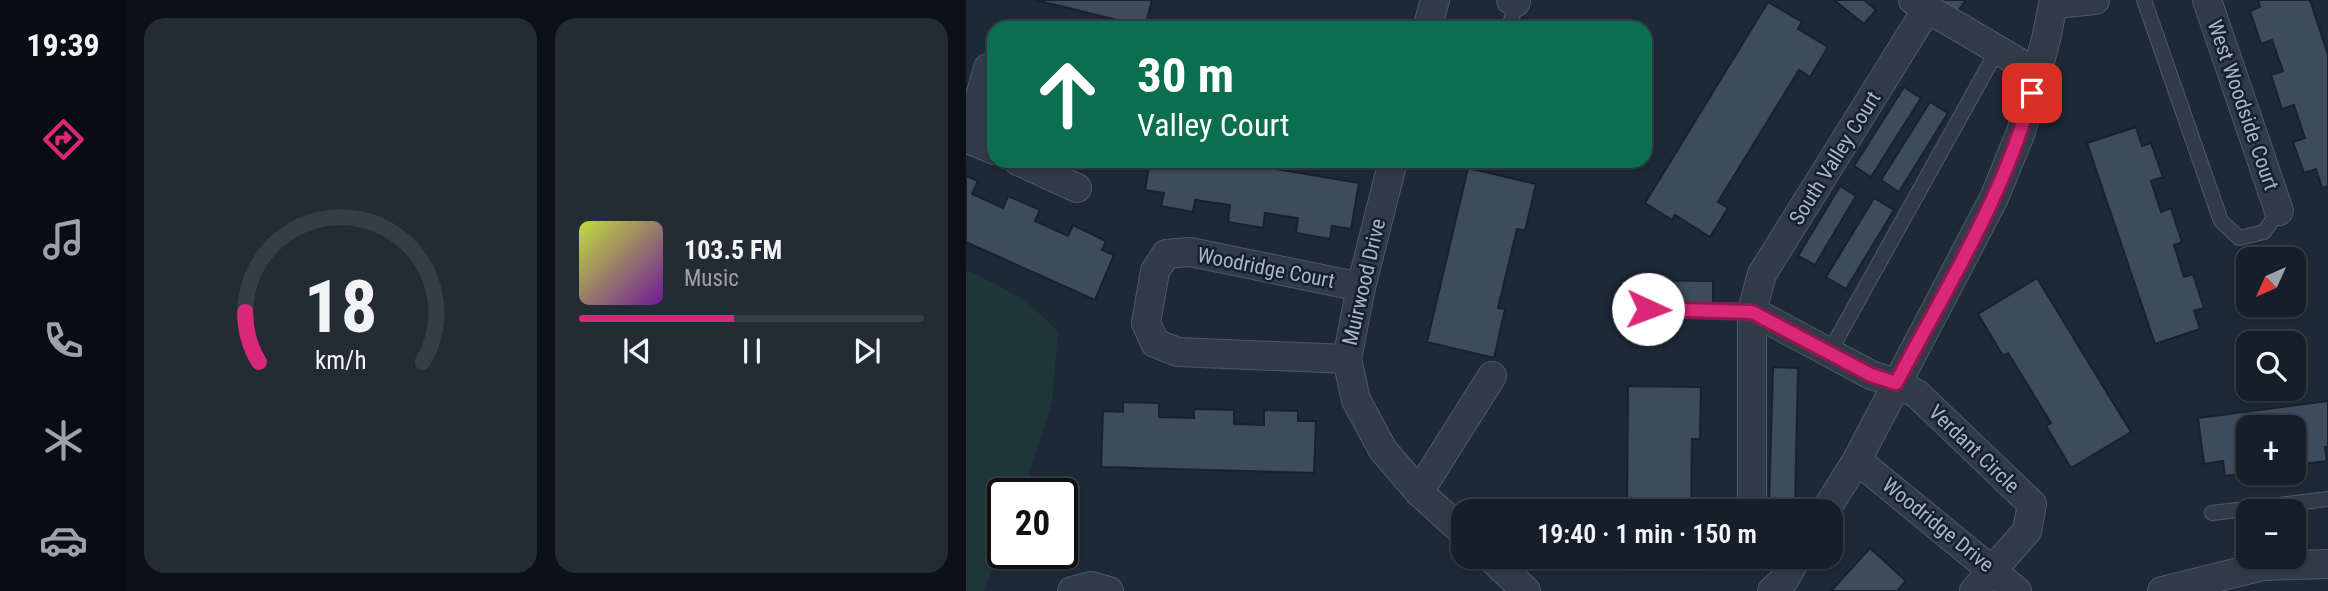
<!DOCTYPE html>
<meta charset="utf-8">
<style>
:root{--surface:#161f29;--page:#232c35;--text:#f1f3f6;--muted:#9ea2a8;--line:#353d46;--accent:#db2777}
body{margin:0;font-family:"Roboto Condensed",sans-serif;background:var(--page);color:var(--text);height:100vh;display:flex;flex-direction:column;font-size:26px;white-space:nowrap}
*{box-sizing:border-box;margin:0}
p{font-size:23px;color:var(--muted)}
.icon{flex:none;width:38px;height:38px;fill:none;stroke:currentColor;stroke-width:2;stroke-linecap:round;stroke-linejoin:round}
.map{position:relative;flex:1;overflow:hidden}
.panel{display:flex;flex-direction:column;gap:18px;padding:18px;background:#0c1117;width:840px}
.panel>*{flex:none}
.guide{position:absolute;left:21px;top:21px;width:665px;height:147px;border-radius:21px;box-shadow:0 2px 5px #0004,0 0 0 2px var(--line);background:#0b6e4f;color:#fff;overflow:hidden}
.needle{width:46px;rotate:225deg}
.controls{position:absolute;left:1270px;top:247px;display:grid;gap:14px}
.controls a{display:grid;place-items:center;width:70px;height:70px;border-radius:14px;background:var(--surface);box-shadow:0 2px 5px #0004,0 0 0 2px var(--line);font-size:35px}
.speed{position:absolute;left:21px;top:478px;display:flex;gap:14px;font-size:35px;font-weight:700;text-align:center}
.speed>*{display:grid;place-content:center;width:91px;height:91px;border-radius:50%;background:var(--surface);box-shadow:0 2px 5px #0004,0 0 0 2px var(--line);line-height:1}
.speed .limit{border:4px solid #111;border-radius:10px;background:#fff;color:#111}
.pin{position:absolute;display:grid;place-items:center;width:60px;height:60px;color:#fff;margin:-30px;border-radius:14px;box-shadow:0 4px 10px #0006}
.me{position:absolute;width:77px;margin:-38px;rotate:92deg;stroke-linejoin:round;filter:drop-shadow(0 0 5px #0008)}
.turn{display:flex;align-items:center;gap:24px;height:147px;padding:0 35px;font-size:32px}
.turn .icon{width:91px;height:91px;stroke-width:2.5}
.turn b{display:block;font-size:49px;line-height:60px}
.panel .card{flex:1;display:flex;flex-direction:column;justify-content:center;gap:10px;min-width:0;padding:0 24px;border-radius:21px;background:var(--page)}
.panel .dial{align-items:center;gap:0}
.dial svg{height:182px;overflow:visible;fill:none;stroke:var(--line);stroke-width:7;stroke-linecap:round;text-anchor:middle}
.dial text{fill:var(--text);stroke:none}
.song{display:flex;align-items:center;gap:21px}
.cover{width:84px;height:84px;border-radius:10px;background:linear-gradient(135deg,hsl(70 70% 55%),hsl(280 70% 35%))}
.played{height:7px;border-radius:4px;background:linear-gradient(90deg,var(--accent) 45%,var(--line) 45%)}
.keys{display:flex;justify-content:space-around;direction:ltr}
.panel .tiles{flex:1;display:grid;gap:18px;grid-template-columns:repeat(2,1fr)}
.trip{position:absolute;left:485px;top:499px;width:392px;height:70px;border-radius:21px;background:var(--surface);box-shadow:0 2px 5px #0004,0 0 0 2px var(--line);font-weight:600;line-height:70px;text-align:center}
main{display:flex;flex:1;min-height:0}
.dock{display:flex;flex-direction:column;width:126px;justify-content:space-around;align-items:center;background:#090c10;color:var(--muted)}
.dock .icon{width:49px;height:49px}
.dock .selected{color:var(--accent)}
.dock b{font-size:32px;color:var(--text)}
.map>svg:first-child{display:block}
</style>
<main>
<nav class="dock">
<b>19:39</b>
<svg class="icon selected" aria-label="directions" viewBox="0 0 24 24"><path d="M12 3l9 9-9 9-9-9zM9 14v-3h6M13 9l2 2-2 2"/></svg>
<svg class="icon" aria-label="music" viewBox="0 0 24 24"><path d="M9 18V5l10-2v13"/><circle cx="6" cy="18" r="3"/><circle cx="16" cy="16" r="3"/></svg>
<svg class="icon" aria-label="phone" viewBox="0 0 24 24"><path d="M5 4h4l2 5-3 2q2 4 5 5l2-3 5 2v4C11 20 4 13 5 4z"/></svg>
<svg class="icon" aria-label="climate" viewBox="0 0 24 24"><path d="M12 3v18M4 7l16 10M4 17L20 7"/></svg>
<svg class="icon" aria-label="car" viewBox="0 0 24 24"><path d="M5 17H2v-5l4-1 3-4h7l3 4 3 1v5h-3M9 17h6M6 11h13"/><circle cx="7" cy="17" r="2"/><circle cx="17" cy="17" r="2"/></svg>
</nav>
<section class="panel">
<div class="tiles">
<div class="card dial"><svg viewBox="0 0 100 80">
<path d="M14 69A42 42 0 1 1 86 69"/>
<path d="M14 69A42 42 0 0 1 8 47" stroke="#db2777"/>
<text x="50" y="56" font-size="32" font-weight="700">18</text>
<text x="50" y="72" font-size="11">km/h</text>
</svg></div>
<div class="card">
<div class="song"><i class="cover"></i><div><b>103.5 FM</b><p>Music</p></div></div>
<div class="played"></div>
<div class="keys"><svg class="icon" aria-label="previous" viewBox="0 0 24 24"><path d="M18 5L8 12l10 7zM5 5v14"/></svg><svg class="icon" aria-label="pause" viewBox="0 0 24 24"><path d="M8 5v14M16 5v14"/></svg><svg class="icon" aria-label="next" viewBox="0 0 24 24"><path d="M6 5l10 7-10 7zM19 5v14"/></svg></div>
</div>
</div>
</section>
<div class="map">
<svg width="1362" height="591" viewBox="0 0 1362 591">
<rect width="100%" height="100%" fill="#1d2937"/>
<path fill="#1f3638" d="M 0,270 C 39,288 62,299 92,332 L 86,402 L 57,493 L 37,494 L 37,544 L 17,591 L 0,591 Z"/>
<g fill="#3d4b5d" stroke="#18222e" stroke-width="2">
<path d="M 70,0 L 186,0 L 179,27 Z"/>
<path d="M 868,0 L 898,0 L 910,10 L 898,24 Z"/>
<path d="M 969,0 L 1000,0 L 990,14 Z"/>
<path d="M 1292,0 L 1344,0 L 1362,55 L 1362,186 L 1356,188 L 1350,169 L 1338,173 L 1327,142 L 1339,138 L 1328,105 L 1316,109 L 1305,75 L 1317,71 L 1306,40 L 1295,44 L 1284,11 L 1294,7 Z"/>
<path d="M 802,2 L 836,22 L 832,29 L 862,47 L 844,77 L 833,70 L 752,202 L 762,208 L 744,237 L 709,215 L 706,220 L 679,203 Z"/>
<path d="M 938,87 L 955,98 L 905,177 L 888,166 Z"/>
<path d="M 964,102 L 982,113 L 933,192 L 915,180 Z"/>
<path d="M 1170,127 L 1176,146 L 1185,143 L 1197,177 L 1185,181 L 1195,212 L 1205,208 L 1216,242 L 1208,245 L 1218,277 L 1227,274 L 1238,308 L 1228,311 L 1234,329 L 1189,344 L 1121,143 Z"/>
<path d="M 184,161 L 263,161 L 393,183 L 385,229 L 366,226 L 364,239 L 330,233 L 332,218 L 299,213 L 297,228 L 262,222 L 264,205 L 229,200 L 227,212 L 195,206 L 198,193 L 179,190 Z"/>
<path d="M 502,168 L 570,184 L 559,231 L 551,229 L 532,308 L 539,309 L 528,358 L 461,342 Z"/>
<path d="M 0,176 L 12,181 L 6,194 L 37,208 L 42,196 L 74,210 L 69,221 L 102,236 L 107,225 L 140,241 L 136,250 L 148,255 L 129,300 L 0,242 Z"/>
<path d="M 874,186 L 890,196 L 849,265 L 832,256 Z"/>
<path d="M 908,198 L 928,210 L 880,289 L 860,277 Z"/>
<path d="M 1071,278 L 1165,432 L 1105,468 L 1080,426 L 1085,423 L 1042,353 L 1037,356 L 1012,314 Z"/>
<path d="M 655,280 L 747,281 L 747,303 L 655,302 Z"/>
<path d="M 807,367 L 832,368 L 829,507 L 803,507 Z"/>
<path d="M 662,386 L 735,387 L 734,439 L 726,439 L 725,511 L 661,511 Z"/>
<path d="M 1362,401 L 1362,447 L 1359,447 L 1361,461 L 1328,465 L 1328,427 L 1283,427 L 1283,472 L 1288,472 L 1259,476 L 1257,461 L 1238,464 L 1232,418 Z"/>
<path d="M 157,402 L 193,403 L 193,417 L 228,418 L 228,409 L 268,410 L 268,424 L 298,425 L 298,410 L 332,411 L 332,421 L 350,421 L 348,473 L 135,467 L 137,411 L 157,412 Z"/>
<path d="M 904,548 L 940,581 L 931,591 L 865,591 Z"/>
<path d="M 660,556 L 733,556 L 733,571 L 660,570 Z"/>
</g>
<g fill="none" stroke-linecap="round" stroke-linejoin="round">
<g stroke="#4e5866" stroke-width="16">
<g id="service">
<path d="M 1178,0 L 1255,221 L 1273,238 L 1298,232 L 1313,211"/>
<path d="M 543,28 L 551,0"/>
<path d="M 656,308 L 786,311"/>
<path d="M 864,351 L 1031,51"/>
<path d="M 1246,513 L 1362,499"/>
</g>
</g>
<g stroke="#4e5866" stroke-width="30">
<g id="minor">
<path d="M 545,0 L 550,2"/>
<path d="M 947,0 L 1071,73"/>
<path d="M 1241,0 L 1313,211"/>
<path d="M 1088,4 L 1129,0"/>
<path d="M 461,28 L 469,0"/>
<path d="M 22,68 L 2,139 L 28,150"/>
<path d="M 52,161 L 111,188"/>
<path d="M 427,161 L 395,287 L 381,359 L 390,400 L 417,450 L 453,492 L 497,532"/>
<path d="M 786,311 L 905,375 L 930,383 L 951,394 L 1066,504 L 1061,531 L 1008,591"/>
<path d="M 381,359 L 212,352 L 189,343 L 180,323 L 189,271 L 200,254 L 224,252 L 395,287"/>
<path d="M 891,460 L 1051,591"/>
<path d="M 453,492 L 526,376"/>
<path d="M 786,511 L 786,311 L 796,274 L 961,9"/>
<path d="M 859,511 L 891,460 L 1028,198 L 1055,132 L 1080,39 L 1088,0"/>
<path d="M 523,556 L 560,591"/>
<path d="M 106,591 L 125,586 L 143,591"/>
<path d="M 806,591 L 818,580 L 832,556"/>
<path d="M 1196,591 L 1297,566 L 1362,564"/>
</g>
</g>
<use href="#service" stroke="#313b48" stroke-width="14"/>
<use href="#minor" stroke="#313b48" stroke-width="28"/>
</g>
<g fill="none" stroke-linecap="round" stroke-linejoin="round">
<g stroke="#8e194d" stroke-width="18">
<path id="route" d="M 682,309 L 786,312 L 905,375 L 930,383 C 980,289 1038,196 1066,93"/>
</g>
<use href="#route" stroke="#db2777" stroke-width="12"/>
</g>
<g text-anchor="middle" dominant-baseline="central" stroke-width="5" stroke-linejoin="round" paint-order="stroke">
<g font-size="21" fill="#aab5c5" stroke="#16202c">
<text transform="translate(1277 105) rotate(71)">West Woodside Court</text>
<text transform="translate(869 158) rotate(-58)">South Valley Court</text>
<text transform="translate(300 268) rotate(11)">Woodridge Court</text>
<text transform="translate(398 282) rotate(-77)">Muirwood Drive</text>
<text transform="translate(1008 449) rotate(44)">Verdant Circle</text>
<text transform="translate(972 525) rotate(39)">Woodridge Drive</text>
</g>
</g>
</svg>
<div class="controls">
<a><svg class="needle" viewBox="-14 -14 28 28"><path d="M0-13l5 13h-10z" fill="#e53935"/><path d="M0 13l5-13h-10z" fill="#9ea2a8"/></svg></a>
<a><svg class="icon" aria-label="search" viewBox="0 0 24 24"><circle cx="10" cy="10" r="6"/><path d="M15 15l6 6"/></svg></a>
<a>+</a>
<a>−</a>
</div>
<div class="speed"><div class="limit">20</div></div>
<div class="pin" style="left:1066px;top:93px;background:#d93025"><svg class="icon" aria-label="arrive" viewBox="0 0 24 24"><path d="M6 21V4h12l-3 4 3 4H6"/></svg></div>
<svg class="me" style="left:682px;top:309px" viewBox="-20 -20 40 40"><circle r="19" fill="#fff"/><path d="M0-13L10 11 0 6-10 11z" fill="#db2777"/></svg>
<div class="trip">19:40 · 1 min · 150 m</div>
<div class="guide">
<div class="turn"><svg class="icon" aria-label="ahead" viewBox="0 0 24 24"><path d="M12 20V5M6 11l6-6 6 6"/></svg><div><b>30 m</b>Valley Court</div></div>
</div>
</div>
</main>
